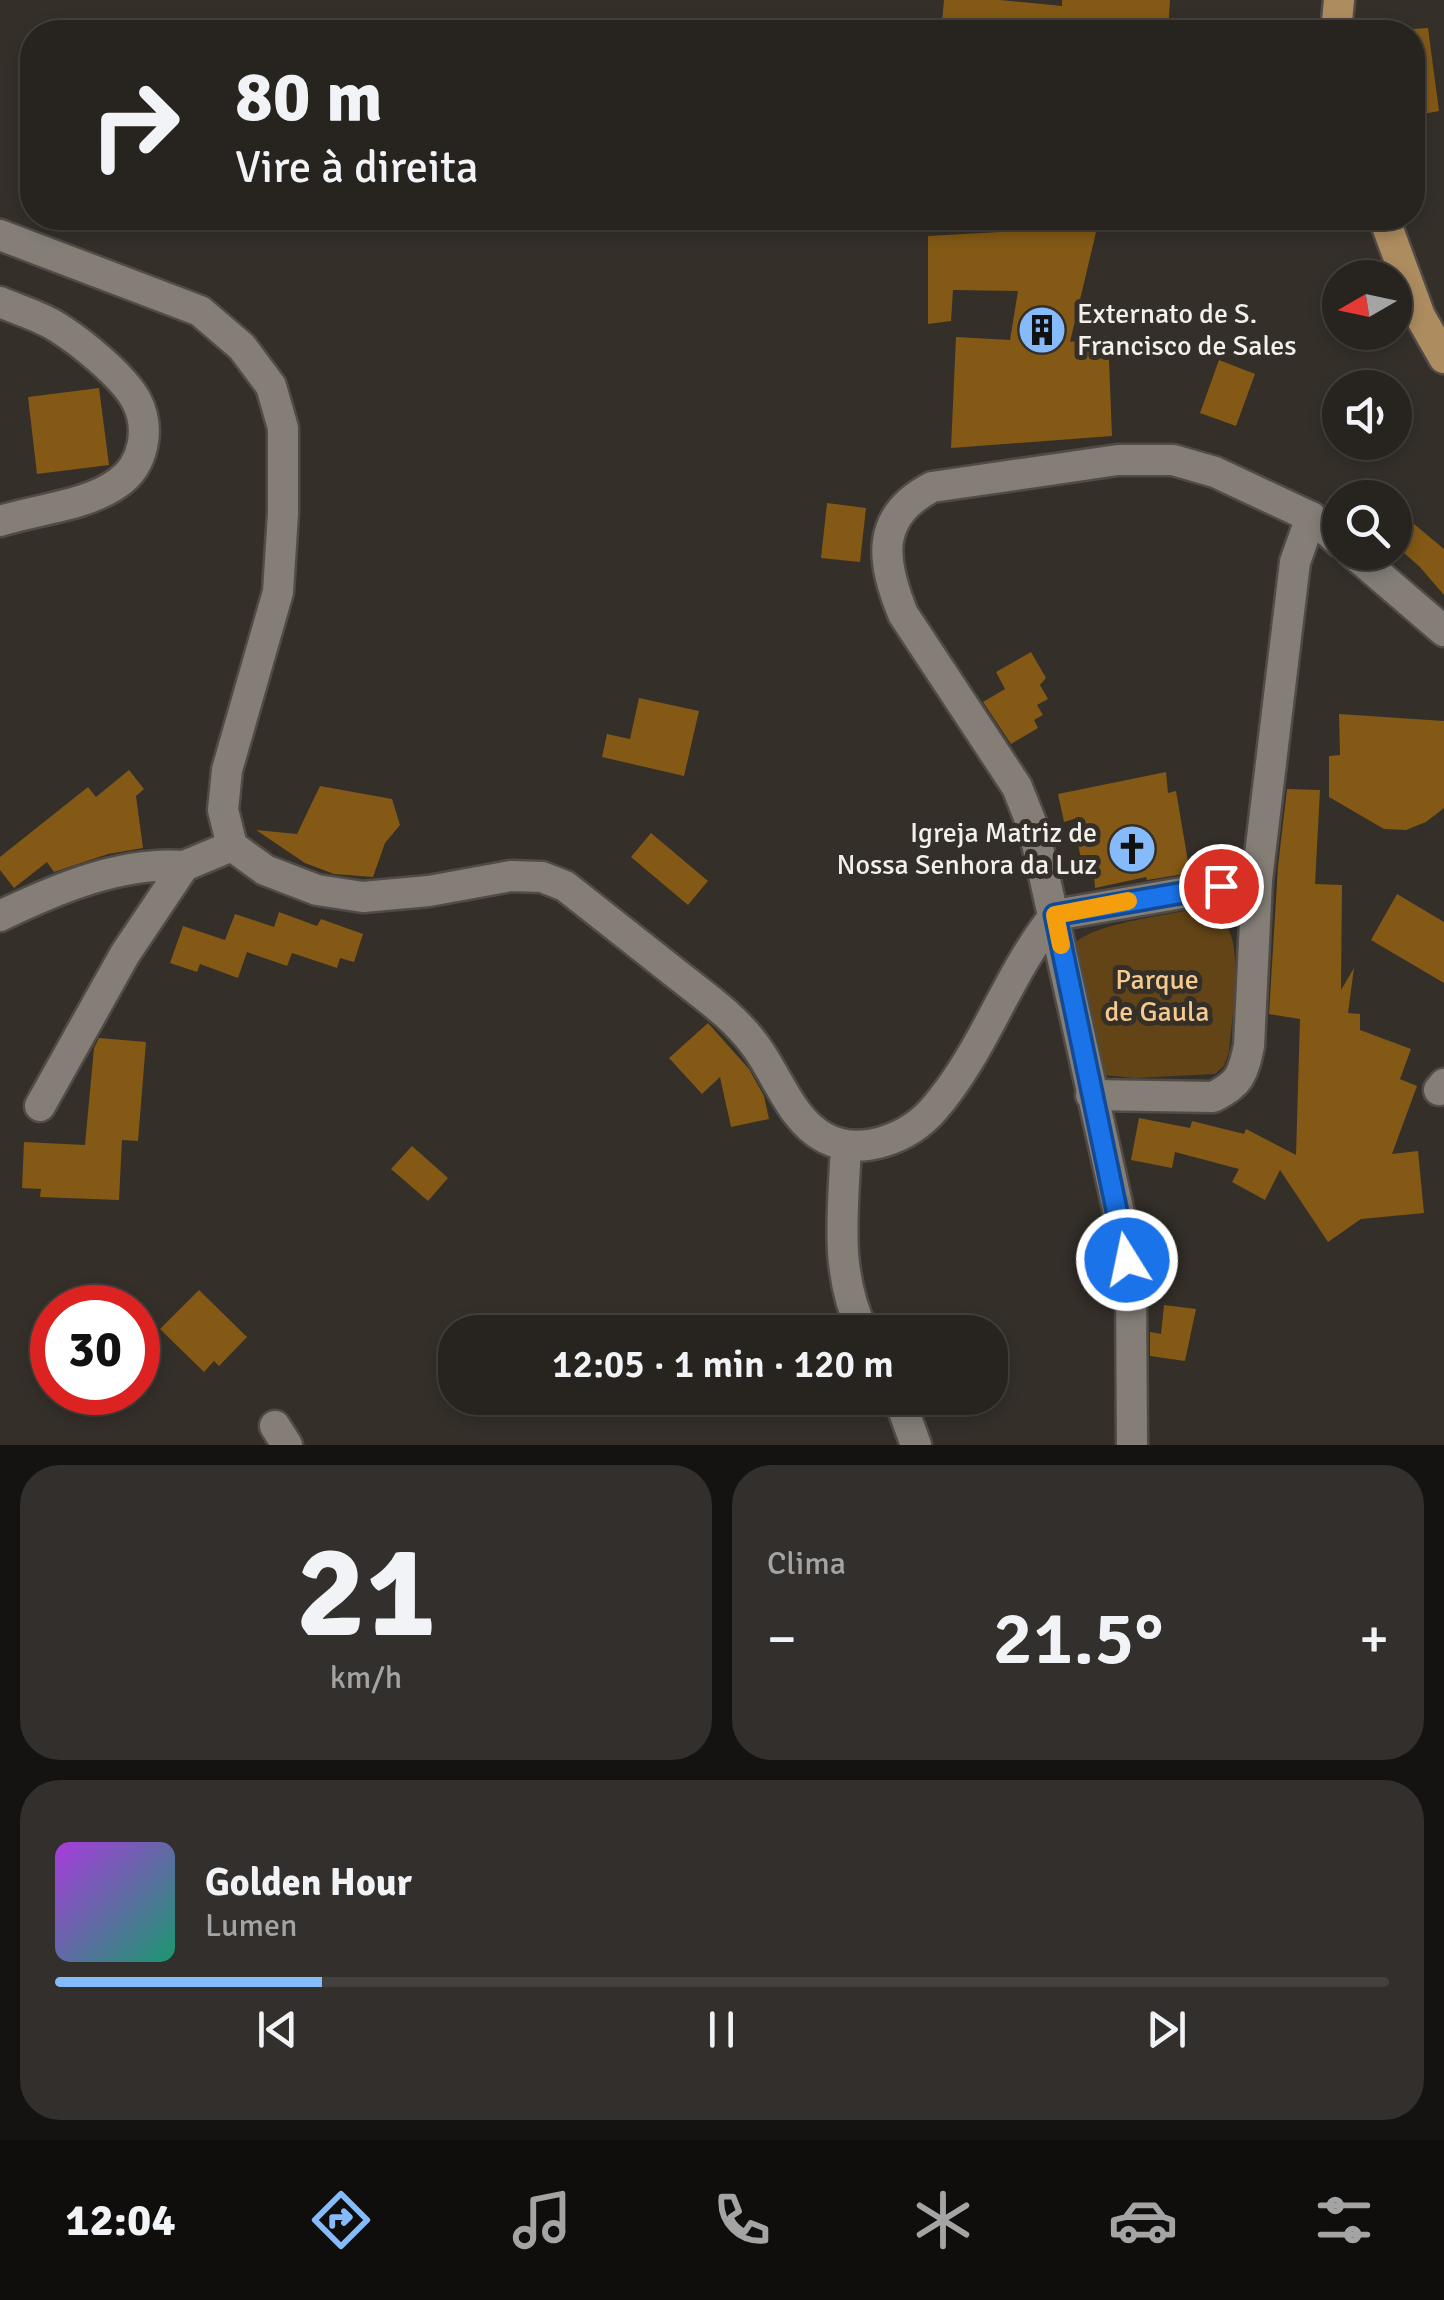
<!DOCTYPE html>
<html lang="pt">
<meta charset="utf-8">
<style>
:root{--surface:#27231f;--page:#332f2c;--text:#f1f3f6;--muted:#a4a4a4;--line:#43403d;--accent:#86bbfb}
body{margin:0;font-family:Signika,sans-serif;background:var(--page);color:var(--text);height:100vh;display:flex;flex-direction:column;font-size:38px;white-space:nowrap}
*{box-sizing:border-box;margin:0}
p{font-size:32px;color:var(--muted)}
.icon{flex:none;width:55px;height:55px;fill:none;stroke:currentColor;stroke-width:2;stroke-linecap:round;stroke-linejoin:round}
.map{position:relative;height:1445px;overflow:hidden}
.sheet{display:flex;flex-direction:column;gap:20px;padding:20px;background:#151311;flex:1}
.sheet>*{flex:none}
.hud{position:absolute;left:20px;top:20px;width:1405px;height:210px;border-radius:40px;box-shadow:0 5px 15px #0003,0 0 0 2px var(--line);background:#27231f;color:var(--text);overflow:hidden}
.needle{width:65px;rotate:261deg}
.controls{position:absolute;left:1322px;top:260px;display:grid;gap:20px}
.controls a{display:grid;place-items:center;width:90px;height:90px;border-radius:50%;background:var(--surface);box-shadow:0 5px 15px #0003,0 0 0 2px var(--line);font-size:50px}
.speed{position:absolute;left:30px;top:1285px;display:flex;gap:20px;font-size:50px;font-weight:700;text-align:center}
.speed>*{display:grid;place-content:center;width:130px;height:130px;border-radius:50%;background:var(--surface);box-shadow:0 5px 15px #0003,0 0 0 2px var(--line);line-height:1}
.speed .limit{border:15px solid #d22;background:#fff;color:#111}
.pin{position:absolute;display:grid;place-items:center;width:85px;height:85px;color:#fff;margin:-42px;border:5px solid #fff;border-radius:50%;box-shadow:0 2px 10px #0007}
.me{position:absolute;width:110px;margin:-55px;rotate:350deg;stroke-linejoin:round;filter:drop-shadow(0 0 8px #0008)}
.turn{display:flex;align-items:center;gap:35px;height:210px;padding:0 50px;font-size:45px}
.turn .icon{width:130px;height:130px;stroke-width:2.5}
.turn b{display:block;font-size:70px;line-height:85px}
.big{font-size:75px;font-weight:600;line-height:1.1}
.sheet .tile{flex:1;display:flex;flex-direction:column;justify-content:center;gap:15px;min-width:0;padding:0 35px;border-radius:40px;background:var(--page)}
.sheet .dial{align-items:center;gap:0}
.dial b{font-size:130px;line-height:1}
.song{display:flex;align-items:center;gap:30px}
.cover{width:120px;height:120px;border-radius:15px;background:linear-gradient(135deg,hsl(280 70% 55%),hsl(160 70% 35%))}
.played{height:10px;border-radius:5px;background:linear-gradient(90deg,var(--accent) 20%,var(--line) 20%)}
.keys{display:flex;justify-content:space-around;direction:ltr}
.heat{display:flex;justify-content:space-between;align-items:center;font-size:55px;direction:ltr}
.sheet .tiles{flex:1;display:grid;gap:20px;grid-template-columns:1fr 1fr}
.tile:last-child{grid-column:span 2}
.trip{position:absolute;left:438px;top:1315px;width:570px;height:100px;border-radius:40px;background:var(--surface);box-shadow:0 5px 15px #0003,0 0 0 2px var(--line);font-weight:600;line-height:100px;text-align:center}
.dock{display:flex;height:160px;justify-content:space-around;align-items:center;background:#100e0c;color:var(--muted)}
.dock .icon{width:70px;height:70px}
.dock .active{color:var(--accent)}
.dock b{font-size:45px;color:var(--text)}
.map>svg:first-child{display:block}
</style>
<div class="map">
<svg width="1444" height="1445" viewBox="0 0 1444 1445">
<rect width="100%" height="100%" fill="#342f29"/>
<path fill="#624417" d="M 1184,911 C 1197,912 1211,910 1222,920 C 1246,942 1231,1020 1229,1052 L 1224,1066 L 1215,1074 L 1134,1078 L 1105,1075 L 1095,1065 L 1071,948 C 1084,925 1158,917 1184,911 Z"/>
<g fill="#835915">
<path d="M 944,0 L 1001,0 L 1062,6 L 1062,0 L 1170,0 L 1168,32 L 941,32 Z"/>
<path d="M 1428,28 L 1439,111 L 1412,116 L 1412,29 Z"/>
<path d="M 1024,218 L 1050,218 L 1097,228 L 1070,342 L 1108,336 L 1112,436 L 951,448 L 956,337 L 1010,340 L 1018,291 L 953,290 L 951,321 L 928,324 L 928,236 L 1018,231 Z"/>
<path d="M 1219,360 L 1255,374 L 1236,426 L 1200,413 Z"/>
<path d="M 99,388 L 109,465 L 37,474 L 28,397 Z"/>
<path d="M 827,503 L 866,508 L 860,562 L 821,558 Z"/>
<path d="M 1414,524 L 1444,549 L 1444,595 L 1419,566 L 1396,546 Z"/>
<path d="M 1031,652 L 1046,678 L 1040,685 L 1048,699 L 1037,705 L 1043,715 L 1034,720 L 1038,728 L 1011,744 L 983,702 L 1005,689 L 996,672 Z"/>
<path d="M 639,698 L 699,711 L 684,776 L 602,757 L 607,734 L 630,739 Z"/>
<path d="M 1339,714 L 1444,721 L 1444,808 L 1426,822 L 1406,830 L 1384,829 L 1329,797 L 1329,756 L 1340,755 Z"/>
<path d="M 129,770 L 144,789 L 136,796 L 143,848 L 108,854 L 54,872 L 47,862 L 14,888 L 0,870 L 0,857 L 88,787 L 96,797 Z"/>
<path d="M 1166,772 L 1168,793 L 1176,791 L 1190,873 L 1147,880 L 1146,877 L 1095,888 L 1094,876 L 1084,878 L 1074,819 L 1064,822 L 1058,794 Z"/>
<path d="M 320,786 L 392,799 L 400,825 L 385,843 L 373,877 L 334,874 L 305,863 L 256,830 L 297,834 Z"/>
<path d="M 1287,789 L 1320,790 L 1315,884 L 1342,885 L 1341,990 L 1354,968 L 1348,1013 L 1360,1014 L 1360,1030 L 1411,1049 L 1400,1079 L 1417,1086 L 1392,1154 L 1418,1151 L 1424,1213 L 1361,1219 L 1328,1242 L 1280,1170 L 1265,1200 L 1232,1182 L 1239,1169 L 1175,1152 L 1172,1168 L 1131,1160 L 1139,1118 L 1190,1128 L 1192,1121 L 1244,1134 L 1246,1129 L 1296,1155 L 1300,1019 L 1269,1014 L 1278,866 Z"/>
<path d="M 651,833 L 708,881 L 688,905 L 631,857 Z"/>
<path d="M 1397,894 L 1444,922 L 1444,983 L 1371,940 Z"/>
<path d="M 279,912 L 317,926 L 321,919 L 363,934 L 354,962 L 340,958 L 337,968 L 292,953 L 287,966 L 247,952 L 238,978 L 200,964 L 197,972 L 170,963 L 183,926 L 225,940 L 235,914 L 274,927 Z"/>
<path d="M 708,1023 L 749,1069 L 764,1096 L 769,1119 L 731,1127 L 720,1077 L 702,1094 L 669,1058 Z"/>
<path d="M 99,1038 L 146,1042 L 138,1141 L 122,1140 L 119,1200 L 40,1197 L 41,1189 L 22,1188 L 24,1142 L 85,1145 L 94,1048 Z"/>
<path d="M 412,1146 L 448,1178 L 428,1201 L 391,1169 Z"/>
<path d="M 199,1290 L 247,1337 L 219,1366 L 214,1361 L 204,1372 L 160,1329 Z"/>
<path d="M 1164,1305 L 1196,1309 L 1185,1361 L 1150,1356 L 1150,1332 L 1161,1334 Z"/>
</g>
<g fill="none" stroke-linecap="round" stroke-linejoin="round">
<g stroke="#504b46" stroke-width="35">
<g id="minor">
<path d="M 0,235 L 200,311 L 242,347 L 271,386 L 283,428 L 283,513 L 278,592 L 227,770 L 223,810 L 232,846 L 265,870 L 317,890 L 363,897 L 429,891 L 511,876 L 542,877 L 565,886 C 603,916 641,946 679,976 C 707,998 736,1018 757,1048 C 778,1077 792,1121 825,1138 C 861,1157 909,1138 934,1109 C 985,1050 1007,974 1055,915 L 1257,880"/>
<path d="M 0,302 C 18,310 40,316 57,327 C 81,342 123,376 136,400 C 151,428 144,465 118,483 C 86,506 37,509 0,521"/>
<path d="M 1352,552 L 1444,631"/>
<path d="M 0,916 C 56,889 122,861 184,866"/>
<path d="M 1439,1090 L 1444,1084"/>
<path d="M 1091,1095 L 1213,1097 C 1240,1084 1243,1074 1249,1046 L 1257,880 L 1295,562 L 1311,517"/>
<path d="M 40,1106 L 125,954 L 184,866 L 232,846"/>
<path d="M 846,1146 C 843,1213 834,1271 863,1332"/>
<path d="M 899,1398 L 916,1445"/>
<path d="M 275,1426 L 287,1445"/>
<path d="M 1132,1445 L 1131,1289 L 1123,1231 L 1034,830 L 1017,787 L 903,614 C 882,562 874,517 932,487 L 1118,460 L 1173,460 L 1215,472 L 1311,517 L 1340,542"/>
</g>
</g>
<g stroke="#504b46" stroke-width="35">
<g id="major">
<path d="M 1336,32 L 1339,0"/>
<path d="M 1384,218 L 1420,316 L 1444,358"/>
</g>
</g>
<use href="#minor" stroke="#847e77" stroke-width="30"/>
<use href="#major" stroke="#ad8c5f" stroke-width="30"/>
</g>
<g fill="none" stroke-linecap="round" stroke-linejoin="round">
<g stroke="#114b97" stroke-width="25">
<path id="route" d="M 1127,1260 L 1055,915 L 1221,886"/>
</g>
<use href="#route" stroke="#1a73e8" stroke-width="18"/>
<path stroke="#f59e0b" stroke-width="18" d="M 1061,945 L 1055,915 L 1128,901"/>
</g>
<defs>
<g id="building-disc" transform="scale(2.5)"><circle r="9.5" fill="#86bbfb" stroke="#342f29"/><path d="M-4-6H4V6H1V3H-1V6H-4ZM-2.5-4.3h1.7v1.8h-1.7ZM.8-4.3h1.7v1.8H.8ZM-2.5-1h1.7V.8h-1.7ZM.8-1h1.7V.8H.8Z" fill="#111"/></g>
<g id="church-disc" transform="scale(2.5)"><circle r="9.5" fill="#86bbfb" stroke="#342f29"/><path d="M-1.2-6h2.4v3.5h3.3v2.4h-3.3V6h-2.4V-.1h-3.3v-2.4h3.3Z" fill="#111"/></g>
</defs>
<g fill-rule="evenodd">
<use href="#building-disc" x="1042" y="330"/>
<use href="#church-disc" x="1132" y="849"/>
</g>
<g text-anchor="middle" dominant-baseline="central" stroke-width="10" stroke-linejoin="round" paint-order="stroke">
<g font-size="28" fill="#f3f0ec" stroke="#342f29" text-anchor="start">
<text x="1077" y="314">Externato de S.<tspan x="1077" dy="32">Francisco de Sales</tspan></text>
<text x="1097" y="833" text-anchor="end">Igreja Matriz de<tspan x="1097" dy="32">Nossa Senhora da Luz</tspan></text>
</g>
<g font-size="28" fill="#f6ca8f" stroke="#342f29">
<text x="1157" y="980">Parque<tspan x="1157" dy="32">de Gaula</tspan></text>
</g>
</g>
</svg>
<div class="controls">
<a><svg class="needle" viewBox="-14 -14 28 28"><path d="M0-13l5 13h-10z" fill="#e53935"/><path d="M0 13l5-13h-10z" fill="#a4a4a4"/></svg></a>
<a><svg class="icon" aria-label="sound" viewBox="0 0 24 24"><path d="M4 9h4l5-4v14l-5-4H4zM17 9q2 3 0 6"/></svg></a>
<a><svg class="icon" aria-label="search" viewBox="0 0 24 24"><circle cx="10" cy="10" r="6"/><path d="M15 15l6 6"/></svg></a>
</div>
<div class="speed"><div class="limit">30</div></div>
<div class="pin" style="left:1221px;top:886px;background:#d93025"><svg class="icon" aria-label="arrive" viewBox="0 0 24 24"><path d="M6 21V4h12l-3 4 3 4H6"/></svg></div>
<svg class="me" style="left:1127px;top:1260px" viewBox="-20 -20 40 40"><circle r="17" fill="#1a73e8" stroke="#fff" stroke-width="3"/><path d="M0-11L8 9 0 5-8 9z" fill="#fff"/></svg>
<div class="trip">12:05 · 1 min · 120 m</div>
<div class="hud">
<div class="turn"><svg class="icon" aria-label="right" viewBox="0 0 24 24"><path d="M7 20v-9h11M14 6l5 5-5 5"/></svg><div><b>80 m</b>Vire à direita</div></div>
</div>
</div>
<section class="sheet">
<div class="tiles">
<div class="tile dial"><b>21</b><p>km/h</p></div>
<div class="tile"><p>Clima</p>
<div class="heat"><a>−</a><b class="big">21.5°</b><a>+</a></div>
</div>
<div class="tile">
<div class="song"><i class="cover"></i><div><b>Golden Hour</b><p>Lumen</p></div></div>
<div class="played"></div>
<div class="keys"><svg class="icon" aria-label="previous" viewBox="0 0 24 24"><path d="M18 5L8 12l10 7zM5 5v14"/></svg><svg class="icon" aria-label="pause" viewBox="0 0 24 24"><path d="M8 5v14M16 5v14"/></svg><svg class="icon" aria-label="next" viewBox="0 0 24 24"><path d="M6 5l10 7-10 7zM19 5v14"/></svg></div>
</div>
</div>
</section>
<nav class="dock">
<b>12:04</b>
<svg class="icon active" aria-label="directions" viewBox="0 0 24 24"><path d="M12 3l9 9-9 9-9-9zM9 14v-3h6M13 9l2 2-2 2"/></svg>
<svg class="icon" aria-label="music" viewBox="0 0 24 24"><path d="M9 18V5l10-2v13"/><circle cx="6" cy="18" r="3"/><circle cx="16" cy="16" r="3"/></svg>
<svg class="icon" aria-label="phone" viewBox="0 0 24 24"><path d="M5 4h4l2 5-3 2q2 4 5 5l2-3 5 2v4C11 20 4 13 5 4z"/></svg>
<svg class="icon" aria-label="climate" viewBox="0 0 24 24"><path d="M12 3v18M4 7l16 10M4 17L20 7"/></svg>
<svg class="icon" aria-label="car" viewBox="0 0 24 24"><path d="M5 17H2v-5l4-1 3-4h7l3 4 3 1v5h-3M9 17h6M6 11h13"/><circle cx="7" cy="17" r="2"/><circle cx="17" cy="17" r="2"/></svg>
<svg class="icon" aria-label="filters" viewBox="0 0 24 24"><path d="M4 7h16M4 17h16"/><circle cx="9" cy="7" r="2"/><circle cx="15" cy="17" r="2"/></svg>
</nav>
